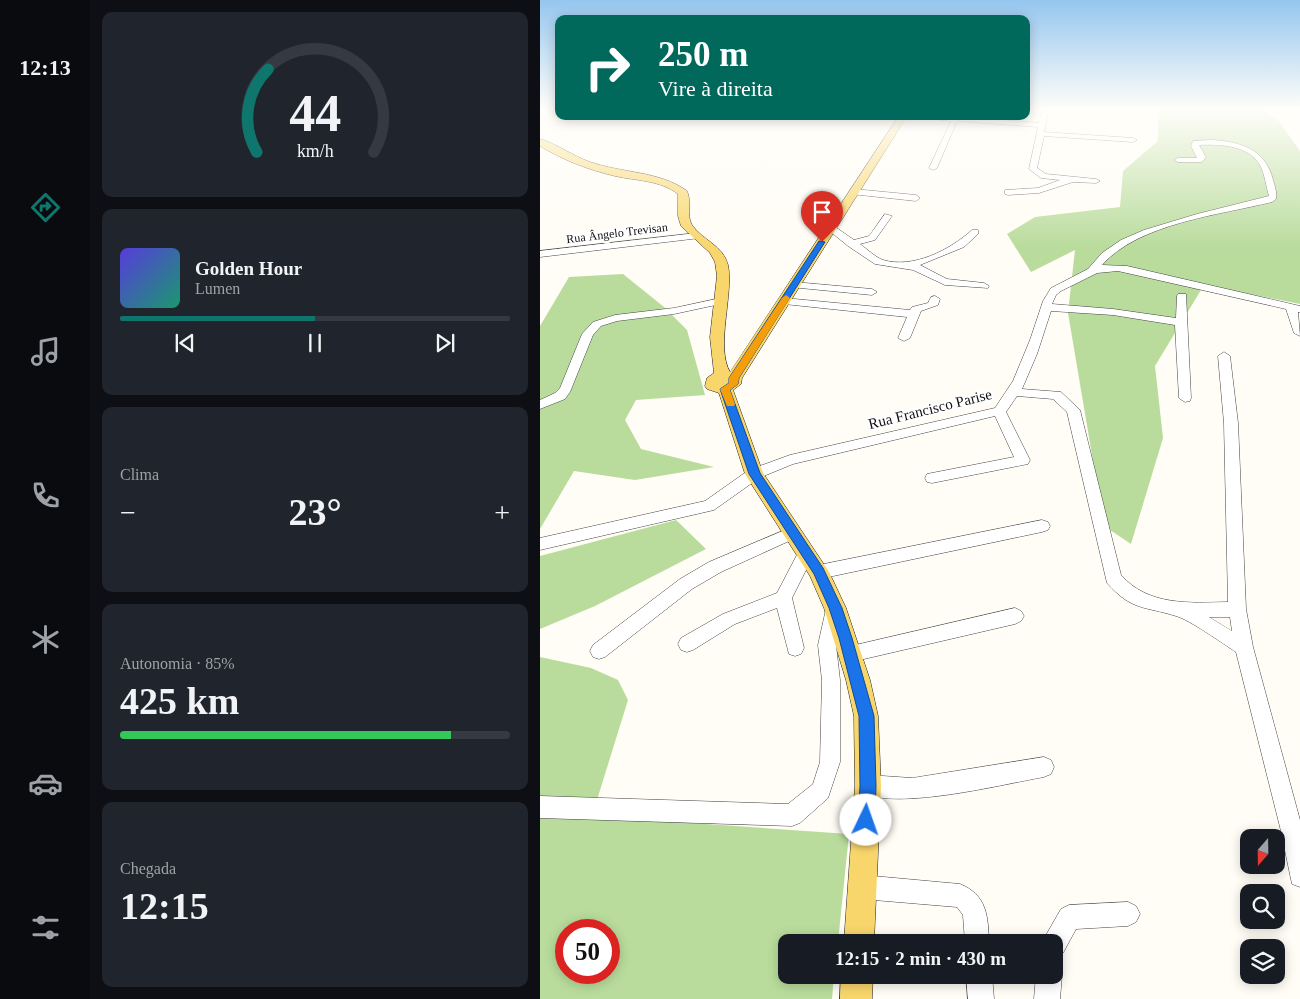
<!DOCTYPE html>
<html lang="pt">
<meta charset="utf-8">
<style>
:root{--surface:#171b24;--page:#20242c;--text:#f1f3f6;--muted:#9ea1a6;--line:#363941;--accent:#0f766e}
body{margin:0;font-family:Georgia,serif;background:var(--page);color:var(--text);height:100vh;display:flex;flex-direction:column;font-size:19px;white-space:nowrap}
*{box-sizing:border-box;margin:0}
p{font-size:16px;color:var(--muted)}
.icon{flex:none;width:28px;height:28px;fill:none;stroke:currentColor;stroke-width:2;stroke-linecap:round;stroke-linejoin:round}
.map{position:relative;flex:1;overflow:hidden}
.sheet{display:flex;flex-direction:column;gap:12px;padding:12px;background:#0d0f14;width:450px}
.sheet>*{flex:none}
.top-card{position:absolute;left:15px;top:15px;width:475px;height:105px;border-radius:10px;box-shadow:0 2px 12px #0003;background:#00695c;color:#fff;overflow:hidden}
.needle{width:32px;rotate:200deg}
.fabs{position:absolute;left:700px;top:829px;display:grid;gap:10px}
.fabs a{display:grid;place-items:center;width:45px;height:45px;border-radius:10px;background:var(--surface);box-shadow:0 2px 12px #0003;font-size:25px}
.speed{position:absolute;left:15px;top:919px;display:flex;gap:10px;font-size:25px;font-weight:700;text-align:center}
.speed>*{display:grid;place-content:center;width:65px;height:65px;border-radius:50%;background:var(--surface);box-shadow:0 2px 12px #0003;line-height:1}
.speed .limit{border:8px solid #d22;background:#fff;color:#111}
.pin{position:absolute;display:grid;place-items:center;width:42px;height:42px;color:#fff;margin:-51px -21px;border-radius:50% 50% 50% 0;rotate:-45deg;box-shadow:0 0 5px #0007}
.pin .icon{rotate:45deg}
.me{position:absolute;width:55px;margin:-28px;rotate:3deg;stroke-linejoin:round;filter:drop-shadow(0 0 4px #0008)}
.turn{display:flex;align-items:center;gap:18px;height:105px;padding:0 20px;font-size:22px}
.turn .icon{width:65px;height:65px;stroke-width:2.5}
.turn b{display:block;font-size:35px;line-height:42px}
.big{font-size:38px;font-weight:700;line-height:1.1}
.sheet .tile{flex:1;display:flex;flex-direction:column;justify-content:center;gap:8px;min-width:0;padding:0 18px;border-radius:10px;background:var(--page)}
.sheet .dial{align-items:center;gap:0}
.dial svg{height:130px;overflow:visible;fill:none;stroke:var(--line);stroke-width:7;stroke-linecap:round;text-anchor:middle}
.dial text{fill:var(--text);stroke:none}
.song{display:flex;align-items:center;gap:15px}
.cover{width:60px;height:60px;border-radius:8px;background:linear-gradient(135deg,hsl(250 70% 55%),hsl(160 70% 35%))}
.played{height:5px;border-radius:2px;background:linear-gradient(90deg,var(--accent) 50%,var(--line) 50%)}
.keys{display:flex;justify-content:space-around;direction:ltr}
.heat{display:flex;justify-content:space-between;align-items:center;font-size:28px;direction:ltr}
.charge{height:8px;border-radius:4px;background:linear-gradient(90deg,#34c759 85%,var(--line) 0)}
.trip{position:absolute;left:238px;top:934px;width:285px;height:50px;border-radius:10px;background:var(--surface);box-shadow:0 2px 12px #0003;font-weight:700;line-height:50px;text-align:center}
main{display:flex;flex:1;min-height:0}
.tab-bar{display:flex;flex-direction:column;width:90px;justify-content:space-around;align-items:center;background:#090b0e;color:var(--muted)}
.tab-bar .icon{width:35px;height:35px}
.tab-bar .selected{color:var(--accent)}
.tab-bar b{font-size:22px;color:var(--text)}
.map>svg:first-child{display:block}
</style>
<main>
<nav class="tab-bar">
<b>12:13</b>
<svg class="icon selected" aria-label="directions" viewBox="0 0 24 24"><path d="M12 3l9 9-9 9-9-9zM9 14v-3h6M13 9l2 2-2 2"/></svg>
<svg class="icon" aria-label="music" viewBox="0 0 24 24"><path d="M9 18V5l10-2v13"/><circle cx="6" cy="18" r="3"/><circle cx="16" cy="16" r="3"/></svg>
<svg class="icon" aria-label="phone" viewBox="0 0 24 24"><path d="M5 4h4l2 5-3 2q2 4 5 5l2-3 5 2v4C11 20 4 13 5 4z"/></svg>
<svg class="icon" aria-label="climate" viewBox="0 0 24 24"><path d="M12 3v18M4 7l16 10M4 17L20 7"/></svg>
<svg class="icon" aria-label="car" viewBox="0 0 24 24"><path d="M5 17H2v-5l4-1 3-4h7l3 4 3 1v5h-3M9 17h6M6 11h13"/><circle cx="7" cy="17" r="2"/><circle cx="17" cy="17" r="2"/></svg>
<svg class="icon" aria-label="filters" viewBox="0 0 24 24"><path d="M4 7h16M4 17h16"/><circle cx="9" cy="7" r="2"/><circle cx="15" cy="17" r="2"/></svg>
</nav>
<section class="sheet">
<div class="tile dial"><svg viewBox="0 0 100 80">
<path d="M14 69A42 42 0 1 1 86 69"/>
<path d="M14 69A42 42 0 0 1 21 18" stroke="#0f766e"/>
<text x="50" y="56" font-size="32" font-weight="700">44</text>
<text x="50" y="72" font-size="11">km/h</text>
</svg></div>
<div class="tile">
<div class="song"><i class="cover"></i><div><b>Golden Hour</b><p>Lumen</p></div></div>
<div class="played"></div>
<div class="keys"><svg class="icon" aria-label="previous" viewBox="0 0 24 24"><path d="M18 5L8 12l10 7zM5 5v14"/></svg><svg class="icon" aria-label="pause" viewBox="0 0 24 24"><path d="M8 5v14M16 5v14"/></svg><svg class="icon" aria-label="next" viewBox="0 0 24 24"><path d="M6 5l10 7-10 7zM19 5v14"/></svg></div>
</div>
<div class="tile"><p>Clima</p>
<div class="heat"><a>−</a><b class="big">23°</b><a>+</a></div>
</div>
<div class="tile"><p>Autonomia · 85%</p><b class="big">425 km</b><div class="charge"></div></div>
<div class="tile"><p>Chegada</p><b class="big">12:15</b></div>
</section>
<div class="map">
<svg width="760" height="999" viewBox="0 0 760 999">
<rect width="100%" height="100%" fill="#fffdf5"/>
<g fill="#b9dc9c" fill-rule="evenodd">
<path d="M 614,108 L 720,108 L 738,120 L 760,151 L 760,304 L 664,285 L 615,366 L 623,438 L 591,544 L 564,526 L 528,313 L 535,250 L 491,272 L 467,234 L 495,217 L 580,207 L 583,171 L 618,141 L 618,112 Z"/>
<path d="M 83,274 L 124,307 L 147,330 L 165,395 L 96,400 L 85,420 L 101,449 L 174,467 L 95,480 L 34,471 L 0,529 L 0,326 L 29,277 Z"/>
<path d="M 136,520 L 166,549 L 55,606 L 0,629 L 0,556 Z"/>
<path d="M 0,657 L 51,668 L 78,680 L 88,700 L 52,816 L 309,834 L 298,942 L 246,942 L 246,975 L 294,975 L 292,999 L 0,999 ZM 26,930 L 69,930 L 69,972 L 26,972 Z"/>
</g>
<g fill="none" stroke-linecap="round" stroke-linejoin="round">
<g stroke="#444" stroke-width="1">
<g id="minor">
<path d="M 503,108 L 509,108 L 504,132 L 593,138 L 597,140 L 593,142 L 504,136 L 497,168 L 506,174 L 556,179 L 560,181 L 556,183 L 533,182 L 499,193 L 468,195 L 465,194 L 465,190 L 498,188 L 520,180 L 501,178 L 489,169 L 498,127 L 417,121 L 397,168 L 393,170 L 389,168 L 411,121 L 368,116 L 417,116 L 499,123 Z"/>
<path d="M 673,140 C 702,142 726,150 733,180 C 735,186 737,193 736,199 L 732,202 C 680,215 599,223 562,265 L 587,266 L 760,306 L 760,312 L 758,312 L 760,336 L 754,333 L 746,309 L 578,271 L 557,273 L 521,291 L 516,295 L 512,304 L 573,309 L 636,318 L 637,296 L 638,294 L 646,294 L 651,398 L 650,401 L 645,402 L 639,398 L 635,325 L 573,315 L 511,311 L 497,354 L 482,389 L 521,392 L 540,410 L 581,575 C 608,606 650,603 688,602 L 684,423 L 678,356 L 684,352 L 690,356 L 698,423 L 706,609 L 713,647 L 760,820 L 760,887 L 752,884 L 740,827 L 696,652 C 682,643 650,620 636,616 C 604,606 592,611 567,583 L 527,412 L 513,399 L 477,396 L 466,412 L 490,460 L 488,464 L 392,483 L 387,482 L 385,478 L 387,474 L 392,473 L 474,457 L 455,416 L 253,464 L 219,478 L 174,510 L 0,550 L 0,538 L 165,501 L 209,470 L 250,455 L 455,408 L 473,381 L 490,340 L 503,301 L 511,288 L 548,269 L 562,253 L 581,240 L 604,230 L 657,214 L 729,196 C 726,186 725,175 720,165 C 709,145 679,144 659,145 L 666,157 L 662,162 L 638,162 L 634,160 L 638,158 L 657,158 L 651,146 L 653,141 ZM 669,617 L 690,617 L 692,631 Z"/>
<path d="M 314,189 L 376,195 L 380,198 L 376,201 L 311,194 L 310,192 Z"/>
<path d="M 345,214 L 352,216 L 335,240 L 320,244 C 327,249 335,257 343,260 C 373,269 410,250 432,230 L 438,230 L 438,234 L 424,247 L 380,265 L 407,279 L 444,283 L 449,286 L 448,288 L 405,285 L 373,270 L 335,264 L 308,246 L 286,228 L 294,226 L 314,240 L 329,236 Z"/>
<path d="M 157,233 L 162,236 L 160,238 L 0,257 L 0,251 Z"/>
<path d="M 254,282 L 332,289 L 337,292 L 332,295 L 250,287 L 249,285 Z"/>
<path d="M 395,296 L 400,299 L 398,305 L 381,311 L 370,338 L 364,341 L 358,338 L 367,317 L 244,304 L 239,301 L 244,298 L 370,310 L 372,307 L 388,303 L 391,297 Z"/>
<path d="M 181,298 L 185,299 L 185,303 L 134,314 L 77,321 L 61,326 L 53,335 L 30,392 L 25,399 L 0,409 L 0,400 L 15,393 L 20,388 L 42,334 L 53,322 L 75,315 L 134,308 Z"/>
<path d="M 502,520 L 508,522 L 510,526 L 508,530 L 502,532 L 279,579 L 273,577 L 271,572 L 273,567 L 279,565 Z"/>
<path d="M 252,527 L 258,529 L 260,533 L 258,537 L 181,572 L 152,589 L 65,657 L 59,659 L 53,657 L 50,651 L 53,645 L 140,579 L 169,562 Z"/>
<path d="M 266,548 L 272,549 L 274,554 L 252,598 L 264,648 L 261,654 L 255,656 L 249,654 L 237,608 L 195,624 L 153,650 L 147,652 L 141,650 L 138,644 L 141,638 L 183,614 L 237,593 L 260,549 Z"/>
<path d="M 295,602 L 301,604 L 304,609 L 296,645 L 300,680 L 300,762 L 288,798 L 260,823 L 252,826 L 0,818 L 0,796 L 248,804 L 273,784 L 280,762 L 282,680 L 278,645 L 286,609 L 289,604 Z"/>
<path d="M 475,608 L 481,611 L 484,616 L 481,621 L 475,624 L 311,662 L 305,660 L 302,654 L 305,648 L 311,646 Z"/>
<path d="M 504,757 L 511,760 L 514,767 L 511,774 L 504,777 C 459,785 360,810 321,793 L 317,786 L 321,779 L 328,775 L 372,778 Z"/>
<path d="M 322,875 L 420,884 C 447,895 448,916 449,942 L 425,942 L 423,915 L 417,907 L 322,899 L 314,895 L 310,887 L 314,879 Z"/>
<path d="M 588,902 L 596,906 L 600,914 L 596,922 L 588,926 L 536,929 L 523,953 L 514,956 L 514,942 L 502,942 L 521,909 L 529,905 Z"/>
<path d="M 514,964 L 518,966 L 522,975 L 520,999 L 494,999 L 496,975 L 514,975 Z"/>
<path d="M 426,975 L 452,975 L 454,999 L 428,999 Z"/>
</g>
</g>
<g stroke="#222" stroke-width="1">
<g id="major">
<path d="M 359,116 L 367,116 L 202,378 L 201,384 L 193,390 L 223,473 L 289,572 L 306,608 L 330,680 L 338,716 L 341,786 L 334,942 L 304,942 L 315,786 L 314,716 L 306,680 L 284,608 L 270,576 L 205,474 L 179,393 L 167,389 L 165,386 L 167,378 L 174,373 L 170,337 L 177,276 L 175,262 L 170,253 L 141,226 L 138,216 L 138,194 C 120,180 97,181 75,176 C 49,170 23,160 0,146 L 0,139 C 17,144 33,156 50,162 C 81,173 120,171 147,191 C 152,201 146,215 152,225 C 162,240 183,245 188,265 C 194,294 175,347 190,372 Z"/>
<path d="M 301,975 L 333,975 L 332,999 L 300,999 Z"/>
</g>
</g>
<use href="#minor" fill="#fff" fill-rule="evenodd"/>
<use href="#major" fill="#f9d66b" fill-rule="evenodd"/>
</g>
<linearGradient id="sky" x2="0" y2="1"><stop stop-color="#95c6ee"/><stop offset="0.44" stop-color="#fffefa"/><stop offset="1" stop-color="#fffefa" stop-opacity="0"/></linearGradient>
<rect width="760" height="248" fill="url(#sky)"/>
<path fill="#1a73e8" stroke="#114b97" d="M 279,241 L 285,242 L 199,378 L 198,384 L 190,390 L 220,473 L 283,568 L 302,608 L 312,638 L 334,716 L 336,786 L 335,820 L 332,826 L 326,828 L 321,826 L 318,820 L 320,786 L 319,716 L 299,638 L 289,608 L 274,574 L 209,474 L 180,389 L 189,383 L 189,378 Z"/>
<path fill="#f59e0b" d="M 246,295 L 250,298 L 199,378 L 198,384 L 190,390 L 195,404 L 194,406 L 187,406 L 180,389 L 189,383 L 189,378 L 242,298 Z"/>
<g text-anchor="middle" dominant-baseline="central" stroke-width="5" stroke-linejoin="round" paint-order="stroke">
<g font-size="12" fill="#111" stroke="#fff">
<text transform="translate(77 233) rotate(-7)">Rua Ângelo Trevisan</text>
</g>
<g font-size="15" fill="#111" stroke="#fff">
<text transform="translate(390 409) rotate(-14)">Rua Francisco Parise</text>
</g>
</g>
</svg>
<div class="fabs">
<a><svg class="needle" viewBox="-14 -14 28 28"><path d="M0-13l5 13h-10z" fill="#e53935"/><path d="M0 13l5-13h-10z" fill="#9ea1a6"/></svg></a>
<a><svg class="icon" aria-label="search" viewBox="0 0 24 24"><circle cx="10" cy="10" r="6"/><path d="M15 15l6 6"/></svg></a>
<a><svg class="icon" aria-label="layers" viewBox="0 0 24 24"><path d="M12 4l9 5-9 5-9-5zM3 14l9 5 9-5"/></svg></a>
</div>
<div class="speed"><div class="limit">50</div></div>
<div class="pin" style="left:282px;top:242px;background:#d93025"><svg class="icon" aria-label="arrive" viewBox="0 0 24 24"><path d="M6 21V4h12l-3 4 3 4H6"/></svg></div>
<svg class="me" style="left:326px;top:820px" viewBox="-20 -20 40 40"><circle r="19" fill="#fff"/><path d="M0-13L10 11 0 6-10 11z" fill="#1a73e8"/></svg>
<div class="trip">12:15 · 2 min · 430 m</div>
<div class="top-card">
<div class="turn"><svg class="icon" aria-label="right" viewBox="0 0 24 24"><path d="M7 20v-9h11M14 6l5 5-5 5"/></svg><div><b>250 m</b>Vire à direita</div></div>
</div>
</div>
</main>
